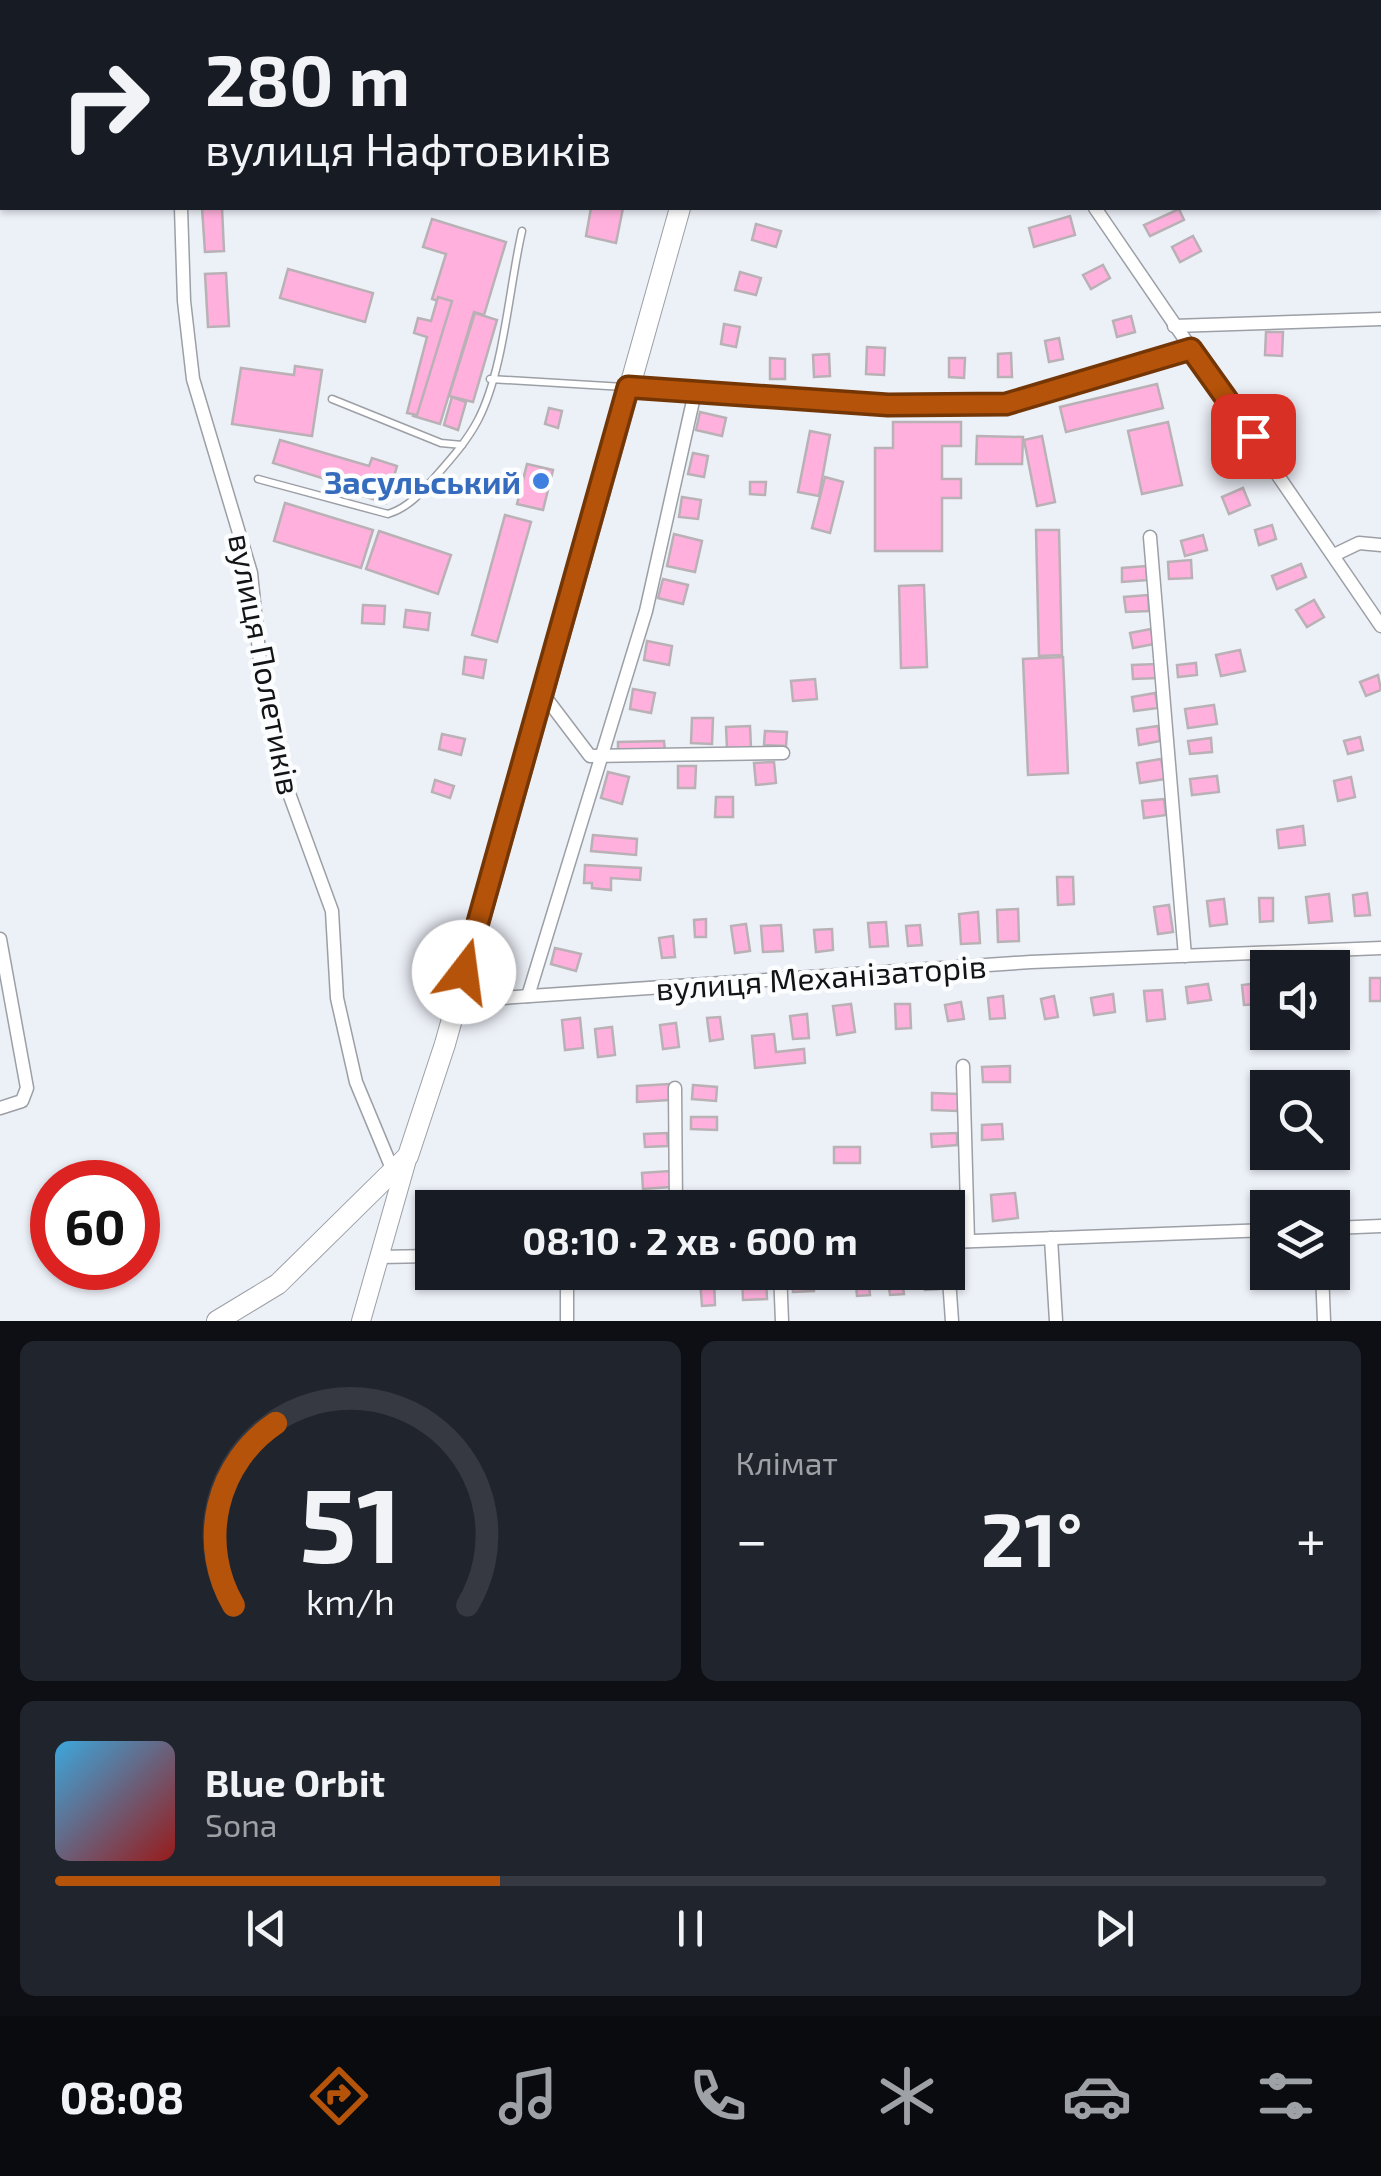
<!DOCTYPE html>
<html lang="uk">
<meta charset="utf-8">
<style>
:root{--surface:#171b24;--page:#20242c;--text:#f1f3f6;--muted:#9ea1a6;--line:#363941;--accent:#b45309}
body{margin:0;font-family:"Exo 2",sans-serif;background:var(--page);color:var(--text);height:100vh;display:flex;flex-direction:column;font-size:38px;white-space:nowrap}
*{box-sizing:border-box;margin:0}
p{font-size:32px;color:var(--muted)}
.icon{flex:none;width:55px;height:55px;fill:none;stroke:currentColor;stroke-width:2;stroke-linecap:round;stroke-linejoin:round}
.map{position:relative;height:1321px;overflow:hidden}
.drawer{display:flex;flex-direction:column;gap:20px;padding:20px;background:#0d0f14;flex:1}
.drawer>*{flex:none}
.banner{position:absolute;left:0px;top:0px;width:1382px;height:210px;box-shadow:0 2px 8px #0004;background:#171b24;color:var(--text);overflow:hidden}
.controls{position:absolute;left:1250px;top:950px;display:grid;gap:20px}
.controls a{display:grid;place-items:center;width:100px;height:100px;border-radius:0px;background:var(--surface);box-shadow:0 2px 8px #0004;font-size:50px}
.speed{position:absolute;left:30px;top:1160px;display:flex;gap:20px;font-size:50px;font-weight:700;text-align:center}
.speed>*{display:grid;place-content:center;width:130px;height:130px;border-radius:50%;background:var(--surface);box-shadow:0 2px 8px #0004;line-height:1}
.speed .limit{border:15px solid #d22;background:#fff;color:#111}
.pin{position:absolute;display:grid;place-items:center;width:85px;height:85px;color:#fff;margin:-42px;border-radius:20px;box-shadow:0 5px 15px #0006}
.me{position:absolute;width:110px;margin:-55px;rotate:15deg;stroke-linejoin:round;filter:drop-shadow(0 0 8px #0008)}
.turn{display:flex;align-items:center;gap:35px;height:210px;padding:0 40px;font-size:45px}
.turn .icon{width:130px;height:130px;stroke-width:2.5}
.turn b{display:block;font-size:70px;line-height:85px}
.big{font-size:75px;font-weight:700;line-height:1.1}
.drawer .tile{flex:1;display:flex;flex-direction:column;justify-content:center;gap:15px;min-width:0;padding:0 35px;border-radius:15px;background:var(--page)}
.drawer .dial{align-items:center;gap:0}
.dial svg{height:260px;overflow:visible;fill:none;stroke:var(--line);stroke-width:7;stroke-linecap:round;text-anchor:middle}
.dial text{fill:var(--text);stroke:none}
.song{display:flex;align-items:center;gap:30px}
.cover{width:120px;height:120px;border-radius:15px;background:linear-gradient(135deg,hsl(200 70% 55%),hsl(0 70% 35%))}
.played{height:10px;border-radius:5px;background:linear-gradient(90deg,var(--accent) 35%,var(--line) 35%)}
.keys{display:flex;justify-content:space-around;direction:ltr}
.heat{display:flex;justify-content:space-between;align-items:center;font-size:55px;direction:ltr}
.drawer .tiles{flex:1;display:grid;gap:20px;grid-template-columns:1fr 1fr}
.tile:last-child{grid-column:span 2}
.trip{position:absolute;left:415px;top:1190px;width:550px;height:100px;border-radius:0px;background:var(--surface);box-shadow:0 2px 8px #0004;font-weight:700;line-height:100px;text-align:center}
.menu{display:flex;height:160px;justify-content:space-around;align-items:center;background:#090b0e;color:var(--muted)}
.menu .icon{width:70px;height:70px}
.menu .active{color:var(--accent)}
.menu b{font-size:45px;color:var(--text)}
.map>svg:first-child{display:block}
</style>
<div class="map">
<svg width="1381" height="1321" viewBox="0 0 1381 1321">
<rect width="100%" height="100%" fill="#ecf0f7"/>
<g fill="#ffb0dd" stroke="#b9b1b5" stroke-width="2.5">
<path d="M 202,208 L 222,208 L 224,251 L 205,252 Z"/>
<path d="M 591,208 L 623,208 L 616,243 L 586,236 Z"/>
<path d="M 1179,209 L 1184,220 L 1150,236 L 1144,225 Z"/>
<path d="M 1070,216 L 1075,235 L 1034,247 L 1029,228 Z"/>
<path d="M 432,219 L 506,242 L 484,315 L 474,312 L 440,424 L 413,416 L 447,304 L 432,299 L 446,254 L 423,247 Z"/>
<path d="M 756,224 L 781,231 L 776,247 L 752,240 Z"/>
<path d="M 1193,236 L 1201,251 L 1180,262 L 1172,247 Z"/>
<path d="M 1103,265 L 1110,278 L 1091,289 L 1083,275 Z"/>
<path d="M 288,269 L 373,293 L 365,322 L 280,298 Z"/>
<path d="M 740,272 L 761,278 L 756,295 L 735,290 Z"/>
<path d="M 226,273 L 229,326 L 208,327 L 205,274 Z"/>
<path d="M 438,297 L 452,301 L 417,415 L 407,413 L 427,337 L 414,333 L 418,318 L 431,321 Z"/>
<path d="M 475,313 L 497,320 L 473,402 L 449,396 Z"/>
<path d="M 1131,316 L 1135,332 L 1117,337 L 1113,321 Z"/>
<path d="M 724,324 L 740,327 L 736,347 L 721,344 Z"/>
<path d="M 1266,332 L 1283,332 L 1282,356 L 1265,355 Z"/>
<path d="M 1059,338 L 1063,359 L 1049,362 L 1045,341 Z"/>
<path d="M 867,347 L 885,348 L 884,375 L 866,374 Z"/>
<path d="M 1011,353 L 1012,377 L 998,377 L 998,354 Z"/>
<path d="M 829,354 L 830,376 L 814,377 L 813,355 Z"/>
<path d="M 770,358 L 785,359 L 785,379 L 770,379 Z"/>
<path d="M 949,358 L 965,358 L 964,378 L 949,377 Z"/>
<path d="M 295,366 L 322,370 L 312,436 L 232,424 L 241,368 L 294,375 Z"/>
<path d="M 1157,384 L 1163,408 L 1066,432 L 1060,407 Z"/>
<path d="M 452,397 L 466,402 L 458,430 L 444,425 Z"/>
<path d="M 549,408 L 562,411 L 558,428 L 545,424 Z"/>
<path d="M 700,412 L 726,418 L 722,436 L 696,430 Z"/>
<path d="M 893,422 L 961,422 L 961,446 L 942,446 L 942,479 L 961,479 L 961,498 L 942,498 L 942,551 L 875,551 L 875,448 L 893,448 Z"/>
<path d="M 1168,422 L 1182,485 L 1142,494 L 1128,431 Z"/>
<path d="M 810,431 L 830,435 L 819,496 L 798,492 Z"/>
<path d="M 977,436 L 1023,437 L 1022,464 L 976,464 Z"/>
<path d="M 1042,436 L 1055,502 L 1037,506 L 1024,440 Z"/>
<path d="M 280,440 L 369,466 L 372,458 L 397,466 L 386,503 L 359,495 L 361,490 L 273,463 Z"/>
<path d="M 693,453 L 708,456 L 704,477 L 688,474 Z"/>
<path d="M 527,464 L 553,470 L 543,510 L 517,504 Z"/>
<path d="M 825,477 L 843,482 L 830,533 L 812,528 Z"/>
<path d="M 750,482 L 766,482 L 765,495 L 750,494 Z"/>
<path d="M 1243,488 L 1250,505 L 1229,514 L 1222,497 Z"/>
<path d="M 682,497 L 701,500 L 698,519 L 679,517 Z"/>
<path d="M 285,503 L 373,530 L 361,568 L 274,541 Z"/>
<path d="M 505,515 L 531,522 L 497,642 L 472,635 Z"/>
<path d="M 1272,525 L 1276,539 L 1259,545 L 1255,530 Z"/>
<path d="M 1036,530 L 1059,530 L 1062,655 L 1039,656 Z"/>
<path d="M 379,531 L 451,555 L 438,594 L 366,569 Z"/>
<path d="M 674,534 L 702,541 L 695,572 L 667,566 Z"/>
<path d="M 1203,535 L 1207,550 L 1185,556 L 1181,541 Z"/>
<path d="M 1191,560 L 1192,578 L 1169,579 L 1168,562 Z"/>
<path d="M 1301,564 L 1306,577 L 1277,589 L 1272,576 Z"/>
<path d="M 1146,566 L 1147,580 L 1122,582 L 1122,568 Z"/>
<path d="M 663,579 L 688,585 L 683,604 L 658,598 Z"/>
<path d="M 924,585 L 927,667 L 901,668 L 899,586 Z"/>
<path d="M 1148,595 L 1149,611 L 1126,612 L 1124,597 Z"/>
<path d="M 1314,600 L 1324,617 L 1307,627 L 1296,610 Z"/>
<path d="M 363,605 L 385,606 L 384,624 L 362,623 Z"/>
<path d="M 406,610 L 430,613 L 428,630 L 404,627 Z"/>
<path d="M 1151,629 L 1154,644 L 1133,648 L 1130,633 Z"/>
<path d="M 647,641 L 672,646 L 669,665 L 644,660 Z"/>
<path d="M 1240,650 L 1245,671 L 1221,676 L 1216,655 Z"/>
<path d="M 465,657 L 486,660 L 483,678 L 463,674 Z"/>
<path d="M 1063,657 L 1068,773 L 1028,775 L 1023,659 Z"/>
<path d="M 1196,663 L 1197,675 L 1178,677 L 1177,665 Z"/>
<path d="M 1157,664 L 1157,678 L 1133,679 L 1132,665 Z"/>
<path d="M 1378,675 L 1381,690 L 1366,696 L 1360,682 Z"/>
<path d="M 815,679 L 817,699 L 793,701 L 791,681 Z"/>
<path d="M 633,689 L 655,693 L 651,713 L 630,709 Z"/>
<path d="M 1155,693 L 1158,708 L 1134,711 L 1132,697 Z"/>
<path d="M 1214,705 L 1217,724 L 1188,728 L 1185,709 Z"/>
<path d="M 692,718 L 713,718 L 712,744 L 691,743 Z"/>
<path d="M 750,726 L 751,748 L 727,748 L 726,727 Z"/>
<path d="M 1158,726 L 1160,741 L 1139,745 L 1137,729 Z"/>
<path d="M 765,731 L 787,732 L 786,746 L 764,745 Z"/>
<path d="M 442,734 L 465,739 L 461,755 L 439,749 Z"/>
<path d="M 1360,737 L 1363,750 L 1348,754 L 1344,741 Z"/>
<path d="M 1211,738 L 1212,752 L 1190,754 L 1188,741 Z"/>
<path d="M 664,741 L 665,751 L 618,751 L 618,742 Z"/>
<path d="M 1161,759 L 1165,779 L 1140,783 L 1137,763 Z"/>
<path d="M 774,762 L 776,783 L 756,785 L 754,763 Z"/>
<path d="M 678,766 L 696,766 L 695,788 L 678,788 Z"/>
<path d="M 608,772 L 629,777 L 622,804 L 601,798 Z"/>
<path d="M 1217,776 L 1219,792 L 1192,795 L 1190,779 Z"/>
<path d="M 1351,777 L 1355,797 L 1338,801 L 1334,781 Z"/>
<path d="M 435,780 L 454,786 L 450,798 L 432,792 Z"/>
<path d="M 716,797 L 733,797 L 733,817 L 715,817 Z"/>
<path d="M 1164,799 L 1166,815 L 1144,818 L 1142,801 Z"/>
<path d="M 1303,826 L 1305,845 L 1279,848 L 1277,830 Z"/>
<path d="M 593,835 L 637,839 L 636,855 L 591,851 Z"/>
<path d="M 585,865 L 641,868 L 640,880 L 611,878 L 611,890 L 592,888 L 592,883 L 584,883 Z"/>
<path d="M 1057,877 L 1073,877 L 1074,904 L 1058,905 Z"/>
<path d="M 1367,893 L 1370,915 L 1355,916 L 1353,895 Z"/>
<path d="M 1329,894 L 1332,921 L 1309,923 L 1306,897 Z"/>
<path d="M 1259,898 L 1273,898 L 1273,921 L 1260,922 Z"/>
<path d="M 1224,899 L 1227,924 L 1210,926 L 1207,901 Z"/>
<path d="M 1169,905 L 1173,932 L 1158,934 L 1154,907 Z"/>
<path d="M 1018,909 L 1019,941 L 998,942 L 997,910 Z"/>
<path d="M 978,912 L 980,943 L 961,944 L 959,914 Z"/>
<path d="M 706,919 L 706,937 L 695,937 L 694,920 Z"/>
<path d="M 886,922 L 888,946 L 870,947 L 868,923 Z"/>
<path d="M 746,924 L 750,951 L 735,953 L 731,926 Z"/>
<path d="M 781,925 L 783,951 L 763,952 L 761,926 Z"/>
<path d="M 920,925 L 922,945 L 908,946 L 906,926 Z"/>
<path d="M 832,929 L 833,950 L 816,952 L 814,930 Z"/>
<path d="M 673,936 L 675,957 L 662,958 L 659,938 Z"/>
<path d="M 555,948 L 581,954 L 576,971 L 551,964 Z"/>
<rect x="1370" y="978" width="11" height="23"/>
<path d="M 1345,980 L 1347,1003 L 1332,1005 L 1332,981 Z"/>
<path d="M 1259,983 L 1261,1004 L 1244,1005 L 1242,985 Z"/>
<path d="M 1208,984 L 1211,1000 L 1188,1003 L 1186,987 Z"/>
<path d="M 1162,990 L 1165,1019 L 1147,1021 L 1144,991 Z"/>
<path d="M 1113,994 L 1115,1012 L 1094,1015 L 1091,998 Z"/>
<path d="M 1003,996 L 1005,1018 L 990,1019 L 988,998 Z"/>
<path d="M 1054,996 L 1058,1017 L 1045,1019 L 1041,999 Z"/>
<path d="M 961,1002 L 964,1019 L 948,1021 L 945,1005 Z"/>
<path d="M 851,1004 L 855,1032 L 837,1035 L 833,1006 Z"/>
<path d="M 895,1004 L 910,1004 L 911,1028 L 896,1029 Z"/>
<path d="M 807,1014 L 809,1038 L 793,1039 L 790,1016 Z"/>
<path d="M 720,1017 L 723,1039 L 710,1041 L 707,1018 Z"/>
<path d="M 580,1018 L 583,1048 L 565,1050 L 562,1020 Z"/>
<path d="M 676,1023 L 679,1047 L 663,1049 L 660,1025 Z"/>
<path d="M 612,1027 L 615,1055 L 598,1057 L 595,1029 Z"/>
<path d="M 774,1034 L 776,1052 L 804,1049 L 805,1063 L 755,1068 L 752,1036 Z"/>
<path d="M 1010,1066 L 1010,1082 L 983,1082 L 982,1067 Z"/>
<path d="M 669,1084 L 669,1100 L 637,1102 L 637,1086 Z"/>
<path d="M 693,1085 L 717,1087 L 716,1101 L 692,1099 Z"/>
<path d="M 932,1093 L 958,1094 L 958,1111 L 932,1110 Z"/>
<path d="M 691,1117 L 717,1117 L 717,1130 L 691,1129 Z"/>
<path d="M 1002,1124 L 1003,1139 L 982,1140 L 982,1125 Z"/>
<path d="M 667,1133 L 668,1146 L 645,1147 L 644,1134 Z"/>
<path d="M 957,1133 L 957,1145 L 932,1147 L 931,1134 Z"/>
<rect x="834" y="1147" width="26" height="16"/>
<path d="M 670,1171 L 671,1187 L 643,1189 L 642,1173 Z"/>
<path d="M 1015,1193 L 1018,1218 L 993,1221 L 991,1195 Z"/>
<path d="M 957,1197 L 960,1221 L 948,1222 L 944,1198 Z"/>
<path d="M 887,1272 L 901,1272 L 904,1294 L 890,1295 Z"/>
<path d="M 923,1272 L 936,1272 L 938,1289 L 925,1290 Z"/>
<path d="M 868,1273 L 870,1295 L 857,1296 L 855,1274 Z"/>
<path d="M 813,1275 L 814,1291 L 793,1292 L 792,1277 Z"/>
<path d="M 766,1276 L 767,1299 L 743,1300 L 742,1277 Z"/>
<path d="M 714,1279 L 715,1305 L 702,1306 L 700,1280 Z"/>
</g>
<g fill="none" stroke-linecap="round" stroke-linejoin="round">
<g stroke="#9c9fa6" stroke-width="9">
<g id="lane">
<path d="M 490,379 L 624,387"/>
<path d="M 332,399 L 441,443 L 462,445"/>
<path d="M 258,479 L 388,514 C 408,508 422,492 436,476 C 451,459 467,441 478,420 C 504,370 509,287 522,231"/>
</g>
</g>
<g stroke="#9c9fa6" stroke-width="15">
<g id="street">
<path d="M 166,0 L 167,2"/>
<path d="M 334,0 L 334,2"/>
<path d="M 687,0 L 698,2"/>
<path d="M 955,0 L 957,2"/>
<path d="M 81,2 L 86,0"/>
<path d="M 485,2 L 485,0"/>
<path d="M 504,2 L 530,0"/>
<path d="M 0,51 L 2,49"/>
<path d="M 181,208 L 184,301 L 193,379 L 251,573 L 260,661 L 287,788 L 332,911 L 337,998 L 356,1082 L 393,1171"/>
<path d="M 1095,208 L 1381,626"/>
<path d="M 1174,326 L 1381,319"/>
<path d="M 628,387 L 888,405 L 1006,404 L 1191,349"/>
<path d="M 1150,537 L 1185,956"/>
<path d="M 1334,555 L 1359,543 L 1381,545"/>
<path d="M 543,694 L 590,756 L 783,753"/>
<path d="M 0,939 L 27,1088 L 22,1101 L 0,1108"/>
<path d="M 528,996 L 646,611 L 695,392"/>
<path d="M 457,1001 L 1031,962 L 1381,948"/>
<path d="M 963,1066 L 968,1241"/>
<path d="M 675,1088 L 676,1208"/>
<path d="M 1332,1228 L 1381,1226"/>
<path d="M 1051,1238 L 1056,1321"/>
<path d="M 948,1242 L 1268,1230"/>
<path d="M 379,1257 L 432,1256"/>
<path d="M 948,1265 L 952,1321"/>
<path d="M 567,1272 L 567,1321"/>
<path d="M 780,1272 L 782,1321"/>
<path d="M 1322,1272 L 1324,1321"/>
</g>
</g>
<g stroke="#9c9fa6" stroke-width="20">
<path id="secondary" d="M 361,1321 L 408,1156"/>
</g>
<g stroke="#9c9fa6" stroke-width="22">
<g id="primary">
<path d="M 1032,0 L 1051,2"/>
<path d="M 741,2 L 742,0"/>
<path d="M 793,2 L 797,0"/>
<path d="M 1380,31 L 1381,31"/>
<path d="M 217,1321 L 278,1284 L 408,1156 L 445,1044 L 680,208"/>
</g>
</g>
<use href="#lane" stroke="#fff" stroke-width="6"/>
<use href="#street" stroke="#fff" stroke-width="12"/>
<use href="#secondary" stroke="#fff" stroke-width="18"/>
<use href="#primary" stroke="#fff" stroke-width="20"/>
</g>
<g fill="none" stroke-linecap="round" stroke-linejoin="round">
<g stroke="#753606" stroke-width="25">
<path id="route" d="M 464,972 L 628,387 L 888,405 L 1006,404 L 1191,349 L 1253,436"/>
</g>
<use href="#route" stroke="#b45309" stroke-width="18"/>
</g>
<circle fill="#3f7fe0" stroke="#fcfdff" stroke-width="4" cx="541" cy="481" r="10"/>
<g text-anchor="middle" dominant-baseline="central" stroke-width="9" stroke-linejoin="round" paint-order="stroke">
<g font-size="32" font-weight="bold" fill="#366cbe" stroke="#fcfdff" text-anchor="end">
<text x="521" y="481">Засульський</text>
</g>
<g font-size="32" fill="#131416" stroke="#fcfdff">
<text transform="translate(266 664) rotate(79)">вулиця Полетиків</text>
<text transform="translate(821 976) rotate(-4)">вулиця Механізаторів</text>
</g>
</g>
</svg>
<div class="controls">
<a><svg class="icon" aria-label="sound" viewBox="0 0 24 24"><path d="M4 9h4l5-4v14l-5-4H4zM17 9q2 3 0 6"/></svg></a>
<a><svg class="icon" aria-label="search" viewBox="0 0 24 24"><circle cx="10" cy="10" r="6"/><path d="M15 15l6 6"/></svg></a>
<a><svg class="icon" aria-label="layers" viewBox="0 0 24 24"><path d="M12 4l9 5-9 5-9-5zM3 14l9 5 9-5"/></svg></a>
</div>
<div class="speed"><div class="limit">60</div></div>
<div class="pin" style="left:1253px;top:436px;background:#d93025"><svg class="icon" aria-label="arrive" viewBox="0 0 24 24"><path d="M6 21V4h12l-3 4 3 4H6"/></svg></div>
<svg class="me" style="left:464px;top:972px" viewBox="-20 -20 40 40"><circle r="19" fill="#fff"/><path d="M0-13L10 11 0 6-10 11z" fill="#b45309"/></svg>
<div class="trip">08:10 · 2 хв · 600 m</div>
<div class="banner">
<div class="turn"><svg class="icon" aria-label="right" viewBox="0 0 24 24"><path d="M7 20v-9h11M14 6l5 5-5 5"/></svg><div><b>280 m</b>вулиця Нафтовиків</div></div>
</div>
</div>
<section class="drawer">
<div class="tiles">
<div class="tile dial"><svg viewBox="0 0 100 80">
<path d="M14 69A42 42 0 1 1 86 69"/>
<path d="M14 69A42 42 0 0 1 27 13" stroke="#b45309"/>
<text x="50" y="56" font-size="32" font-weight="700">51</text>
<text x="50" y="72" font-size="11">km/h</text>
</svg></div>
<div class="tile"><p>Клімат</p>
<div class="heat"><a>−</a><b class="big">21°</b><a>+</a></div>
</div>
<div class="tile">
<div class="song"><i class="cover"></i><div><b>Blue Orbit</b><p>Sona</p></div></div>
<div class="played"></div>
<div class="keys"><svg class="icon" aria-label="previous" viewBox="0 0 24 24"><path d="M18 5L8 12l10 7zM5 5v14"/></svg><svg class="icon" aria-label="pause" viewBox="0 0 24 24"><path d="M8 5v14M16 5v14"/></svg><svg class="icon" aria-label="next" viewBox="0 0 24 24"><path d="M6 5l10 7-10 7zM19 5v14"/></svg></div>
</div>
</div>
</section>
<nav class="menu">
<b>08:08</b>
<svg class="icon active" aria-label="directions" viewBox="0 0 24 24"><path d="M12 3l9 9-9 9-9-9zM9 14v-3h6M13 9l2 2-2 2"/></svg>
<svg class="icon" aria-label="music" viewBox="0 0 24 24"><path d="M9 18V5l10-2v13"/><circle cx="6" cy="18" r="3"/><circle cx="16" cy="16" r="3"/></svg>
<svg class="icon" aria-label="phone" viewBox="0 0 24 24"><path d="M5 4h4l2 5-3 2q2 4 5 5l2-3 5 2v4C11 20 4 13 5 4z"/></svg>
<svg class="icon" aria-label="climate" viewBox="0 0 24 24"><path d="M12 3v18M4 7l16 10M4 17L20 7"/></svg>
<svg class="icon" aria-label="car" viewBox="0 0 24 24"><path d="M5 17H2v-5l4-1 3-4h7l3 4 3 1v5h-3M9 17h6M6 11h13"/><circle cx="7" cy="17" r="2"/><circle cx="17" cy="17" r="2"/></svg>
<svg class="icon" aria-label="filters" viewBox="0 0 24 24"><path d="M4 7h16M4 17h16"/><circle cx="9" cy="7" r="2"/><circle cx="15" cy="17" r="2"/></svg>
</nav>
